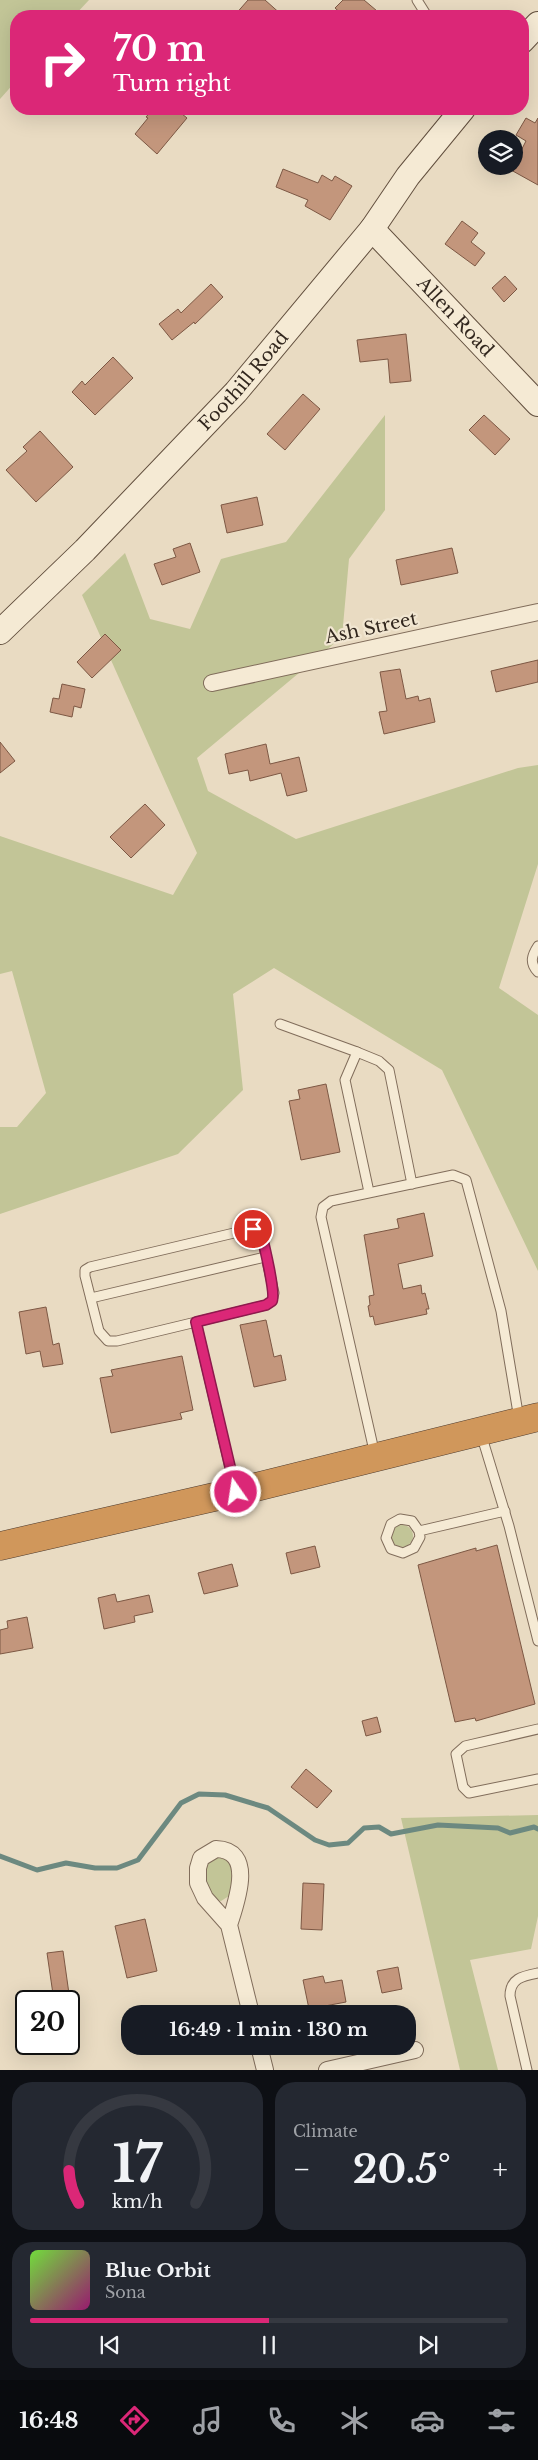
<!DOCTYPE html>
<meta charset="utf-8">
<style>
:root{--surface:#171b24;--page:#242831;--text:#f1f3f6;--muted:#9ea1a6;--line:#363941;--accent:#db2777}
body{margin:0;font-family:"Libre Baskerville",serif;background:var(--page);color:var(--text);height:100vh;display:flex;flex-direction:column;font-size:19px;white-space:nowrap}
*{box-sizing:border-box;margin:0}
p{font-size:16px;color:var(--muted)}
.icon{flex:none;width:28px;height:28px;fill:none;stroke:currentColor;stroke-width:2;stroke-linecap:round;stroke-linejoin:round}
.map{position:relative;height:2070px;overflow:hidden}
.details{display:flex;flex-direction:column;gap:12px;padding:12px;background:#0d0f14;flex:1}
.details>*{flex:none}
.hud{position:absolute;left:10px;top:10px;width:519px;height:105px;border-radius:20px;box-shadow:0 5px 20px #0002;background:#db2777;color:#fff;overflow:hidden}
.tools{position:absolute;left:478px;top:130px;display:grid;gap:10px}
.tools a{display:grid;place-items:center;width:45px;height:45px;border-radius:50%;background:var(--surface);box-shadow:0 5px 20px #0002;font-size:25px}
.speed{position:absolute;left:15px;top:1990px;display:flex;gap:10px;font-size:25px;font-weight:700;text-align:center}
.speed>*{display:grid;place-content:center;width:65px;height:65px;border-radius:50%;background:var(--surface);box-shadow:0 5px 20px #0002;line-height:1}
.speed .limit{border:2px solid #111;border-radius:8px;background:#fff;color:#111}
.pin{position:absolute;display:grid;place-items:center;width:42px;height:42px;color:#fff;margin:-21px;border:2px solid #fff;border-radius:50%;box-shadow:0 1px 5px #0007}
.me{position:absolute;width:55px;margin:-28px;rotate:347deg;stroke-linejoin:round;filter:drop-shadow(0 0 4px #0008)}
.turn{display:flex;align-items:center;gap:18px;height:105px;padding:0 20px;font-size:22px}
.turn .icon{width:65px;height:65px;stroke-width:2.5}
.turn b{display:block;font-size:35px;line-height:42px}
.big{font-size:38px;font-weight:700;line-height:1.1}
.details .card{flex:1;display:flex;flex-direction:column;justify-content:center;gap:8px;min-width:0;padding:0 18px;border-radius:20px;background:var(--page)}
.details .dial{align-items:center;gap:0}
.dial svg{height:130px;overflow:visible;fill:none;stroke:var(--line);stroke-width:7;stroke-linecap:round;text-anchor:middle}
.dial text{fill:var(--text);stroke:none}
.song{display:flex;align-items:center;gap:15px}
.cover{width:60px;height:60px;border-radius:8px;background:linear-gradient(135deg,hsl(100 70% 55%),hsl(320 70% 35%))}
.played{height:5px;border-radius:2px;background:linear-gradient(90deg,var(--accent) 50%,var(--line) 50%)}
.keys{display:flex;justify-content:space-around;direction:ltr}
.heat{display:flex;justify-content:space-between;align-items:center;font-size:28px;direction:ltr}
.details .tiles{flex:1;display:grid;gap:12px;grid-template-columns:1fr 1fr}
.card:last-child{grid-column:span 2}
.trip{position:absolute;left:121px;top:2005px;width:295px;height:50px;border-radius:20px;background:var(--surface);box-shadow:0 5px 20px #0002;font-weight:700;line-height:50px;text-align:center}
.menu{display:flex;height:80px;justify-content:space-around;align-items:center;background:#090b0e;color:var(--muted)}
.menu .icon{width:35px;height:35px}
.menu .current{color:var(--accent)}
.menu b{font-size:22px;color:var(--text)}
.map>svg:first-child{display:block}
</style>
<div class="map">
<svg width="538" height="2070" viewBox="0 0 538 2070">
<rect width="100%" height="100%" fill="#e9dbc2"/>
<g fill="#c2c597">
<path d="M 0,0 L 89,0 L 74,16 L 16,16 L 16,81 L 0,99 Z"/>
<path d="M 385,415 L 385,510 L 349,559 L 342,637 L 197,758 L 208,791 L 296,839 L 518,768 L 538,765 L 538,864 L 499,988 L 538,1015 L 538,1271 L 442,1070 L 274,968 L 233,994 L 243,1090 L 178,1154 L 0,1214 L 0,1127 L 17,1127 L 46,1093 L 12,971 L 0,974 L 0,836 L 173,895 L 197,853 L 82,595 L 125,553 L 150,619 L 190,629 L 221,559 L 286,542 Z"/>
<circle cx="402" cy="1536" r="11"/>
<path d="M 538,1815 L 538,1916 L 531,1949 L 470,1960 L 498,2070 L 460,2070 L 401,1818 Z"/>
<path d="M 215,1856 L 228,1860 L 233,1871 L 229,1896 L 221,1901 L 216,1900 L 204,1883 L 206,1864 Z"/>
</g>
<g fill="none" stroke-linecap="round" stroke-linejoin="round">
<path stroke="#6c8980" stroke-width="5" d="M 0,1856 L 37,1870 L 66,1863 L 95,1868 L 117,1868 L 138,1860 L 181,1803 L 199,1794 L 225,1795 L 268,1808 L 315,1840 L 329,1845 L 348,1843 L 364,1828 L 379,1827 L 391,1834 L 438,1825 L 498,1828 L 510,1833 L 534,1827 L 538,1829"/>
</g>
<g fill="#c3967c" stroke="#7d5844">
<path d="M 248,0 L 265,0 L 283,16 L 234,16 Z"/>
<path d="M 343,0 L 364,0 L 383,16 L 344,16 L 335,8 Z"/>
<path d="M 153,109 L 176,109 L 187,118 L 157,154 L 135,134 L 148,118 L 146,117 Z"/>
<path d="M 526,118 L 535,123 L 538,118 L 538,185 L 511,170 L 526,141 L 516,135 Z"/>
<path d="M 283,169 L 318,183 L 322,175 L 332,181 L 335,176 L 352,186 L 330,220 L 305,206 L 308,200 L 276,187 Z"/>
<path d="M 462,221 L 478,233 L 471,242 L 485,253 L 475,266 L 445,244 Z"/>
<path d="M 505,276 L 517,289 L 504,302 L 492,288 Z"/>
<path d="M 211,284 L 223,297 L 195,324 L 194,322 L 172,340 L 159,324 L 178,309 L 181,313 Z"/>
<path d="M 406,334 L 411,381 L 390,383 L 388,359 L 360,362 L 357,340 Z"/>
<path d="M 113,357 L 133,378 L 95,415 L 72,392 L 82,381 L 85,385 Z"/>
<path d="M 303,394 L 320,409 L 285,450 L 267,434 Z"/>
<path d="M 484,415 L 510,439 L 495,455 L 469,430 Z"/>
<path d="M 40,431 L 73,467 L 36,502 L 6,470 L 27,451 L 23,447 Z"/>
<path d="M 257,497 L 263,525 L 227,533 L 221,505 Z"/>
<path d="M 190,543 L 200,572 L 162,585 L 154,564 L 176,557 L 173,549 Z"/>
<path d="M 452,548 L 458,573 L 401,585 L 396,560 Z"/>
<path d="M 105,634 L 121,650 L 92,678 L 77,662 Z"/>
<path d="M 538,660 L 538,682 L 496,692 L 491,671 Z"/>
<path d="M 400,669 L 406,699 L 418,696 L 419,701 L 430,698 L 435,722 L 384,734 L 379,712 L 387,711 L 380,672 Z"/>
<path d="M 62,684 L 85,689 L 81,708 L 74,706 L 72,717 L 50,712 L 53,698 L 59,699 Z"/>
<path d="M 0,742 L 15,761 L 0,773 Z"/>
<path d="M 266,744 L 270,764 L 299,757 L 307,791 L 287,796 L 281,773 L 250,781 L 248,770 L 229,774 L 225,754 Z"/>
<path d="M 145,804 L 165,825 L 131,858 L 110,837 Z"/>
<path d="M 326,1084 L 340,1152 L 301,1160 L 289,1101 L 300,1099 L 298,1090 Z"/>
<path d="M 424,1213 L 433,1256 L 398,1264 L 403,1289 L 421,1285 L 422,1294 L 425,1293 L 429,1309 L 426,1309 L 427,1314 L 375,1325 L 373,1316 L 370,1317 L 368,1306 L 370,1305 L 369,1296 L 374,1295 L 364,1235 L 399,1228 L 397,1219 Z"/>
<path d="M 46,1307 L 53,1345 L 59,1343 L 63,1364 L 43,1367 L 40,1351 L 26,1354 L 19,1312 Z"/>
<path d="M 266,1320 L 274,1357 L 281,1355 L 286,1380 L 254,1387 L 240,1325 Z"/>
<path d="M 182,1356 L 193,1410 L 180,1413 L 182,1419 L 111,1433 L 100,1378 L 113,1376 L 111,1370 Z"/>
<path d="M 497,1545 L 535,1704 L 476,1721 L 475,1718 L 455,1722 L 418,1565 L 476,1548 L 476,1551 Z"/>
<path d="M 315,1546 L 320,1567 L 291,1574 L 286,1553 Z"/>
<path d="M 232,1564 L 238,1586 L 204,1594 L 198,1573 Z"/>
<path d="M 115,1594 L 117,1602 L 149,1595 L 153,1612 L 134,1616 L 135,1622 L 104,1629 L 98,1598 Z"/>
<path d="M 27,1617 L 33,1648 L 0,1654 L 0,1630 L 8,1628 L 7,1621 Z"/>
<path d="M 377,1717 L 381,1732 L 366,1736 L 362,1721 Z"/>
<path d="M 306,1769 L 332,1791 L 317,1808 L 291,1787 Z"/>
<path d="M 303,1883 L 324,1884 L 322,1930 L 301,1929 Z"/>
<path d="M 145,1919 L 157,1971 L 127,1978 L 115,1926 Z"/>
<path d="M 63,1951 L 70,2001 L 54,2001 L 47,1953 Z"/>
<path d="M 398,1967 L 402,1989 L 382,1993 L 377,1971 Z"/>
<path d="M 323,1976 L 325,1983 L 342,1980 L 346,2002 L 309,2009 L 303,1980 Z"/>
</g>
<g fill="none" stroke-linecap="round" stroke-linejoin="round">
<g stroke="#816d5b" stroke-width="11">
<g id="lane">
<path d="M 417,0 L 427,16"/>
<path d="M 538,946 C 532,955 529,963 538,972"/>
<path d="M 280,1024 L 357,1052"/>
<path d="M 369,1192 L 345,1080 L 357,1052 L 379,1061 L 389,1070 L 412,1184"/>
<path d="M 91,1298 L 265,1257"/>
<path d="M 196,1322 L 117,1341 L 108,1341 L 99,1331 L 85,1276 L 85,1270 L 90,1267 L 251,1229 L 257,1229 L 261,1233 L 274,1293 L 272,1301 L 266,1305 L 196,1322 L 235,1489"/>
<path d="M 481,1434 L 509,1526 L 538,1641"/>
<path d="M 375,1455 L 321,1217 L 323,1207 L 331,1201 L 453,1175 L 466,1180 L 501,1311 L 519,1419"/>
<path d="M 419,1531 L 420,1537 L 414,1548 L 403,1553 L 391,1549 L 386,1538 L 391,1524 L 400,1519 L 412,1521 L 419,1531 L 505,1511"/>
<path d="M 538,1729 L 465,1746 L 456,1754 L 463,1787 L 469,1793 L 538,1779"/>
<path d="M 527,2070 L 510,1996 C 510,1978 523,1976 538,1973"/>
</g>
</g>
<g stroke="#816d5b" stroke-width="18">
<g id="street">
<path d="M 212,683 L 538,612"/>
<path d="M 229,1925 C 236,1903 256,1850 216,1849 L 201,1858 L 198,1868 L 198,1883 L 205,1898 L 229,1925 L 251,2014"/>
<path d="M 259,2046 L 265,2070"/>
<path d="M 327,2070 L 415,2050"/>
</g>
</g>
<g stroke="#624f3e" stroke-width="26">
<g id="secondary">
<path d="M 522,41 L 538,24"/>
<path id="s1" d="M 372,229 L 538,404"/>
<path id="s2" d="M 0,632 L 85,550 L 236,392 L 372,229 L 408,176 L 463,109"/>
</g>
</g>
<g stroke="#4f3c2f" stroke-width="29">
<path id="highway" d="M 0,1546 L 236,1492 L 538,1417"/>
</g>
<use href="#lane" stroke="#f5ead4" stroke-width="9"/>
<use href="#street" stroke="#f5ead4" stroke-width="16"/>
<use href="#secondary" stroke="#f5ead4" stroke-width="24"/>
<use href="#highway" stroke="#d0975b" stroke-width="28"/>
</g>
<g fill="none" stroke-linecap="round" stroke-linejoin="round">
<g stroke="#8e194d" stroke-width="12">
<path id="route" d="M 236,1492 L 196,1322 L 266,1305 L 272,1301 C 276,1294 264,1244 261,1233 L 253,1229"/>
</g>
<use href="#route" stroke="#db2777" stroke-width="9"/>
</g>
<g text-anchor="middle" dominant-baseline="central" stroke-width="4.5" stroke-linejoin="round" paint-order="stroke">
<g font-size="18" fill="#32271e" stroke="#f1e6d1">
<text stroke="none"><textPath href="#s1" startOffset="121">Allen Road</textPath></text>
<text stroke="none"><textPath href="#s2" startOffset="350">Foothill Road</textPath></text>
<text transform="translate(371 628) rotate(-12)">Ash Street</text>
</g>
</g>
</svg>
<div class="tools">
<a><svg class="icon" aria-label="layers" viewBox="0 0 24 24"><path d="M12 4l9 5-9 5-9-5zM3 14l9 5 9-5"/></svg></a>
</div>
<div class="speed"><div class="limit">20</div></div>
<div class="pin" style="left:253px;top:1229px;background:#d93025"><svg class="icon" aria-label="arrive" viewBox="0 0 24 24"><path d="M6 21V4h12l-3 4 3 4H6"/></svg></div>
<svg class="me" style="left:236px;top:1492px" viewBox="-20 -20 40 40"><circle r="17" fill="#db2777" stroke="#fff" stroke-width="3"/><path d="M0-11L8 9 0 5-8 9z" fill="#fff"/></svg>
<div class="trip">16:49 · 1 min · 130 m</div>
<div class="hud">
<div class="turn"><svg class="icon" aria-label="right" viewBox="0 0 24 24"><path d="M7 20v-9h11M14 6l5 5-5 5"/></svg><div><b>70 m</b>Turn right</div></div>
</div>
</div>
<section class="details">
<div class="tiles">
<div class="card dial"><svg viewBox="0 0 100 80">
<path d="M14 69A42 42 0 1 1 86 69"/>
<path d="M14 69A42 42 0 0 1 8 49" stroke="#db2777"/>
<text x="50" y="56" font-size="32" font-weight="700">17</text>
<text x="50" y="72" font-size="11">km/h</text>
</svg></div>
<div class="card"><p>Climate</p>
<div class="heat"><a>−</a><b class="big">20.5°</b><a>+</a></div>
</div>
<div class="card">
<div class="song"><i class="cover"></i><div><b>Blue Orbit</b><p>Sona</p></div></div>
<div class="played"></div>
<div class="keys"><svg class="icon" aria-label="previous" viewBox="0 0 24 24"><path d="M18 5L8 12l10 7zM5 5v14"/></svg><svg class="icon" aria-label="pause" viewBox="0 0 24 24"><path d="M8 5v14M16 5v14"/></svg><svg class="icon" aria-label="next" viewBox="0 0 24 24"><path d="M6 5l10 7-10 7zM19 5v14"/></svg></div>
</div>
</div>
</section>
<nav class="menu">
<b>16:48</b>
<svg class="icon current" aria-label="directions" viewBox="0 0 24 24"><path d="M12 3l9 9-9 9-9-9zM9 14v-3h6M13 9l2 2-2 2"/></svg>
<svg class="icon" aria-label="music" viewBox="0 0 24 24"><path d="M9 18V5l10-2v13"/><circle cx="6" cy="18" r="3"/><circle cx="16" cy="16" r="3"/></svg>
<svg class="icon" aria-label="phone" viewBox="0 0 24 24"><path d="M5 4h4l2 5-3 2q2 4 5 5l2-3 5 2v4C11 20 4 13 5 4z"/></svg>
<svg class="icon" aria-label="climate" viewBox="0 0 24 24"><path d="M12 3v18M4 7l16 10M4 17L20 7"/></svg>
<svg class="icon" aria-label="car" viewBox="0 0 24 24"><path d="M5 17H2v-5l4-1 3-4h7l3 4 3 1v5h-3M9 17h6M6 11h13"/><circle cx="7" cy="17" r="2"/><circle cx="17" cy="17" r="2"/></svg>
<svg class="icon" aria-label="filters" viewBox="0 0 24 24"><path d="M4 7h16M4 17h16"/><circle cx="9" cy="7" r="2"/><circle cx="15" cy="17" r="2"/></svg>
</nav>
